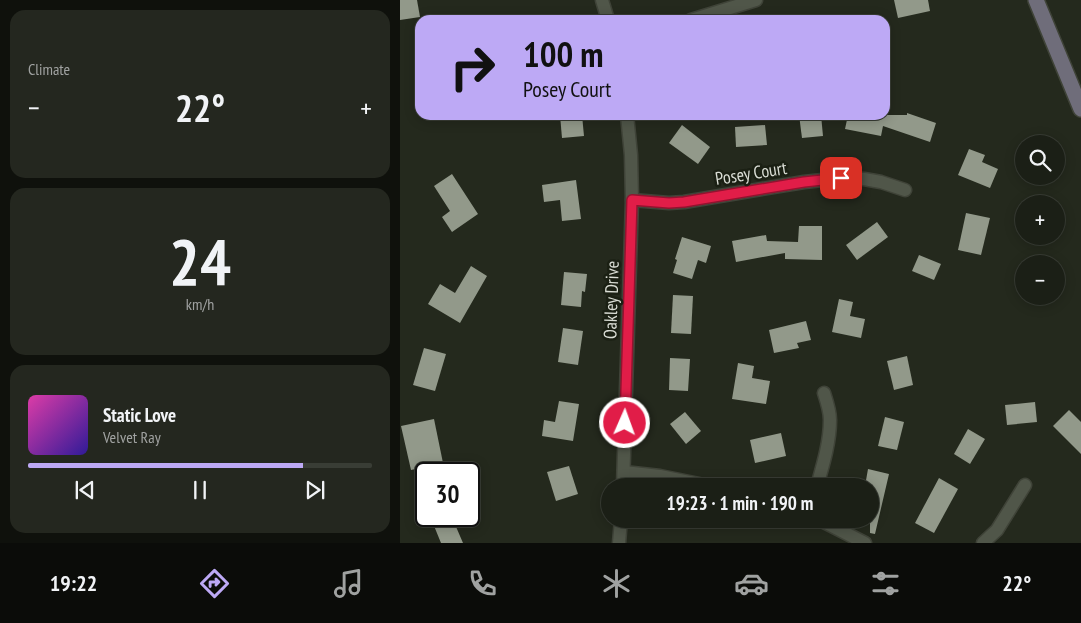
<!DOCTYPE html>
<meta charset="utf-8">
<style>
:root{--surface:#1b1f16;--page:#24271f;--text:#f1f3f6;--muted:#a0a2a1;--line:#393d35;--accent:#bda9f5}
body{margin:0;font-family:"PT Sans Narrow",sans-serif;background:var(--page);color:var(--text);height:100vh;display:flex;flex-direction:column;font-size:19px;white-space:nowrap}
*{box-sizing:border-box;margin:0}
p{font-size:16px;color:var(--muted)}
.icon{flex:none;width:28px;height:28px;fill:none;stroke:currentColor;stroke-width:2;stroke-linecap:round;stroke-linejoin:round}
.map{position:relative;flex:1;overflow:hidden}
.sheet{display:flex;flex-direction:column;gap:10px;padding:10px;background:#0f110c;width:400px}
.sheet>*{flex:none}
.banner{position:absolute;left:15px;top:15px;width:475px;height:105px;border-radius:15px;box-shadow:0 2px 12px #0003,0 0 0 1px var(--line);background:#bda9f5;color:#111;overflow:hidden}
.fabs{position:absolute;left:615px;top:135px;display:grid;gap:10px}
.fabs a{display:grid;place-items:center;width:50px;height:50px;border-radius:50%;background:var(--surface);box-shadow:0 2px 12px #0003,0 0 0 1px var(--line);font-size:25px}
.speed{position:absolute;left:15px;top:462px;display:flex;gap:10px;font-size:25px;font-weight:700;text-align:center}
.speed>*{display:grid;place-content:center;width:65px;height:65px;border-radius:50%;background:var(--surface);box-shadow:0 2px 12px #0003,0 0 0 1px var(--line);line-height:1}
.speed .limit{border:2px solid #111;border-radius:8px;background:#fff;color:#111}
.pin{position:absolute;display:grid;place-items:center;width:42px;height:42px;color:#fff;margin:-21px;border-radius:10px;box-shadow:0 2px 8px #0006}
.me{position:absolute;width:55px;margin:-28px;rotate:2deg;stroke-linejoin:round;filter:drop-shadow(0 0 4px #0008)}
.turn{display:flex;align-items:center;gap:18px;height:105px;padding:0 25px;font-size:22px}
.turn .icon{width:65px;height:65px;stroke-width:2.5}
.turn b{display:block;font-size:35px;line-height:42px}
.big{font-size:38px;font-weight:800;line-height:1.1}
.sheet .widget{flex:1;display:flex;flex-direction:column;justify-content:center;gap:8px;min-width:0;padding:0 18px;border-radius:15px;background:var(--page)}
.sheet .dial{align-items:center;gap:0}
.dial b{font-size:65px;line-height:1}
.song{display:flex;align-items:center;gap:15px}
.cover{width:60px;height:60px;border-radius:8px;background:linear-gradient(135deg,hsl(320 70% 55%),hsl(250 70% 35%))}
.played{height:5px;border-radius:2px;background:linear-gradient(90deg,var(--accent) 80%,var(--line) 80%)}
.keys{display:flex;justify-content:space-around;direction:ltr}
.heat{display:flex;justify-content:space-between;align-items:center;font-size:28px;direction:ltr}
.trip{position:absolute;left:201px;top:478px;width:278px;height:50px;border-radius:25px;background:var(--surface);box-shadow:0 2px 12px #0003,0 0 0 1px var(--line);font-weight:800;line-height:50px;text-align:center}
.tab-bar{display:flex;height:80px;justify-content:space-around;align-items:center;background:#0b0c09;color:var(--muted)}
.tab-bar .icon{width:35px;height:35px}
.tab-bar .current{color:var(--accent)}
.tab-bar b{font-size:22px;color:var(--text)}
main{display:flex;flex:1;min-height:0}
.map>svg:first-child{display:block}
</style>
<main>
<section class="sheet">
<div class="widget"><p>Climate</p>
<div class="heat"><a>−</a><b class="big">22°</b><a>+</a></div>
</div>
<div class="widget dial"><b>24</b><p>km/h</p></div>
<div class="widget">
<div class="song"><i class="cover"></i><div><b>Static Love</b><p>Velvet Ray</p></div></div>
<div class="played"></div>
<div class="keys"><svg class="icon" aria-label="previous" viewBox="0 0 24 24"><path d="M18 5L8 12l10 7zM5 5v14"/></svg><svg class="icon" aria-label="pause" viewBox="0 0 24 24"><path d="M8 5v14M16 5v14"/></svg><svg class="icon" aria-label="next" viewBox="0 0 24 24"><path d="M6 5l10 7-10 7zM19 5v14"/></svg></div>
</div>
</section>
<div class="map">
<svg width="681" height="543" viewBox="0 0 681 543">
<rect width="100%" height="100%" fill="#24291d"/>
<g fill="#92998a">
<path d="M 0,0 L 17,0 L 20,17 L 0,20 Z"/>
<path d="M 494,0 L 528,0 L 530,11 L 498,18 Z"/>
<path d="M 507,113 L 536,123 L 530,142 L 483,126 L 481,136 L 445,129 L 448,115 L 507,115 Z"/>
<path d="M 160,115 L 182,115 L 184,136 L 162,138 Z"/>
<path d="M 399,115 L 421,115 L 423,136 L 402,138 Z"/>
<path d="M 282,125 L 310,147 L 298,164 L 269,143 Z"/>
<path d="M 365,125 L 367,145 L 336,147 L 335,127 Z"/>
<path d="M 569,149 L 585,155 L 582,162 L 598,169 L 590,188 L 558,175 Z"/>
<path d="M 52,174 L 78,214 L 52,232 L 42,217 L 50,211 L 34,186 Z"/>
<path d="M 176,180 L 181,219 L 162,221 L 160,200 L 144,202 L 142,185 Z"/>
<path d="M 566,213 L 590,218 L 581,255 L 558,250 Z"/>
<path d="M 477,222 L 488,237 L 457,260 L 446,245 Z"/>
<path d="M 399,226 L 422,226 L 422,260 L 385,259 L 385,253 L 336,262 L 332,241 L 366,235 L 367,241 L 398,242 Z"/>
<path d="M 282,237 L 311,246 L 306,263 L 298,260 L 292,279 L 273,273 L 277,260 L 275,259 Z"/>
<path d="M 519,255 L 541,264 L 534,280 L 512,271 Z"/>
<path d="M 71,266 L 87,276 L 60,323 L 28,304 L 40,284 L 55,293 Z"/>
<path d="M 164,272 L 187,274 L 185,292 L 182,291 L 181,307 L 161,305 Z"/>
<path d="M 273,295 L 293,296 L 291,334 L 271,333 Z"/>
<path d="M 439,299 L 453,302 L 450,316 L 465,319 L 461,338 L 432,332 Z"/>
<path d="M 406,321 L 411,340 L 397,343 L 399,348 L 374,353 L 369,330 Z"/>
<path d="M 163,328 L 183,331 L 178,365 L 158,362 Z"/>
<path d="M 24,348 L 46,354 L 35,391 L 13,385 Z"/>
<path d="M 507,356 L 513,385 L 494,390 L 487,361 Z"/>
<path d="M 270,358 L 290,359 L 288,391 L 269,390 Z"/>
<path d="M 338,363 L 354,366 L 352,378 L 370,381 L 366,404 L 332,399 Z"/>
<path d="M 159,401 L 179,404 L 173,441 L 142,436 L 144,420 L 155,422 Z"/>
<path d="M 635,402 L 637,422 L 607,425 L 605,405 Z"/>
<path d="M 669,410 L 681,422 L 681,454 L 653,426 Z"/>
<path d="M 285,412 L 301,431 L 286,444 L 270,424 Z"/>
<path d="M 485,417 L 504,422 L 497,450 L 478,446 Z"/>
<path d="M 34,419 L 43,463 L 11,470 L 1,426 Z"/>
<path d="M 568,429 L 585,439 L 570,464 L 554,454 Z"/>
<path d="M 381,433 L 386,456 L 355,463 L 350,440 Z"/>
<path d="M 169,466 L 178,494 L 156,501 L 147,472 Z"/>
<path d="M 468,469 L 489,474 L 475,534 L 470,533 L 470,486 L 465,486 Z"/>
<path d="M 539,478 L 558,489 L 534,533 L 515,523 Z"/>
<path d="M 30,516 L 50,516 L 52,522 L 54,522 L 63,543 L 41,543 Z"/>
</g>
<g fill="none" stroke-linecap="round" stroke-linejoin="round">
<g stroke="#3f4338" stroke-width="15">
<g id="street">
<path d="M 202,0 L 208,20"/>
<path d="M 291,20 L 356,0"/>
<path d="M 232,200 L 269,203 L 284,202 L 404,182 L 441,178 L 464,179 L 481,182 L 505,190"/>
<path d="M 224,472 L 260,476 L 309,486"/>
<path d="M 223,486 L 232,200 L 231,155 L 227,115"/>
<path d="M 417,486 C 423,465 430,442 430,420 C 430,411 427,402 424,393"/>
<path d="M 418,519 L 465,543"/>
<path d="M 219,543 L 221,519"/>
<path d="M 583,543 L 597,530 L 625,485"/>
</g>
</g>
<g stroke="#3f4338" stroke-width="18">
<path id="secondary" d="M 636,0 L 681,109"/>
</g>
<use href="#street" stroke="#505649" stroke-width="12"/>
<use href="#secondary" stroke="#6f6d7a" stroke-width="15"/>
</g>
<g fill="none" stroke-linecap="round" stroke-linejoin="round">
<g stroke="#92132f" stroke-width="12">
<path id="route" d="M 225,423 L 232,200 L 269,203 L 284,202 L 404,182 L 441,178"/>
</g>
<use href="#route" stroke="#e11d48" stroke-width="9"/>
</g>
<g text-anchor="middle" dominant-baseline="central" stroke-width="5" stroke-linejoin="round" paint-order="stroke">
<g font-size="18" fill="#daddd5" stroke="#1b2014">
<text transform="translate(351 173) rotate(-9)">Posey Court</text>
<text transform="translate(211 300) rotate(-88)">Oakley Drive</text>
</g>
</g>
</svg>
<div class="fabs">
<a><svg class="icon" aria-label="search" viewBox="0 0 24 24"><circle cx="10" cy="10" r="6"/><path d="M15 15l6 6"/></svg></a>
<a>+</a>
<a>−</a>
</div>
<div class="speed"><div class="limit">30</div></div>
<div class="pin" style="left:441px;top:178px;background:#d93025"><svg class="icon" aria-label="arrive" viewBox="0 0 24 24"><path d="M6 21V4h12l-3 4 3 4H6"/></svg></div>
<svg class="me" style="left:225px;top:423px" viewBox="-20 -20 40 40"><circle r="17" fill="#e11d48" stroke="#fff" stroke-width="3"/><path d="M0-11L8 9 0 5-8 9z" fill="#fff"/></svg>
<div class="trip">19:23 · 1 min · 190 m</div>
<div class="banner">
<div class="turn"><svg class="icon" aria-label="right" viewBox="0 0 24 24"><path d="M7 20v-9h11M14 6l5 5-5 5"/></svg><div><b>100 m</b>Posey Court</div></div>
</div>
</div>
</main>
<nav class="tab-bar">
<b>19:22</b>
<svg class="icon current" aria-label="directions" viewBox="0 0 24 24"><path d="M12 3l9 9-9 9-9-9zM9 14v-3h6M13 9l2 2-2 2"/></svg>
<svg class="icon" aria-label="music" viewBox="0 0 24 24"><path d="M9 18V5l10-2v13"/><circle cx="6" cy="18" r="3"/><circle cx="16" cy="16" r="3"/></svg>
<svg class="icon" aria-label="phone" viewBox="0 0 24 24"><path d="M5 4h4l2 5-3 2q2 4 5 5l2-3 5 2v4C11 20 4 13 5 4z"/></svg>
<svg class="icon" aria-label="climate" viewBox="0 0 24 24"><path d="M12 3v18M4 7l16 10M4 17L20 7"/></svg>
<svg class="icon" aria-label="car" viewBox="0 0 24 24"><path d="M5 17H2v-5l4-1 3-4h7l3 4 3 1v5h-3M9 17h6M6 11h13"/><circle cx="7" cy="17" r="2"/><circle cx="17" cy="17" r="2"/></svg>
<svg class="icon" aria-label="filters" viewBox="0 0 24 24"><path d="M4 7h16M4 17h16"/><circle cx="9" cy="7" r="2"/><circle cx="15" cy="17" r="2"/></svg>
<b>22°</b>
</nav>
